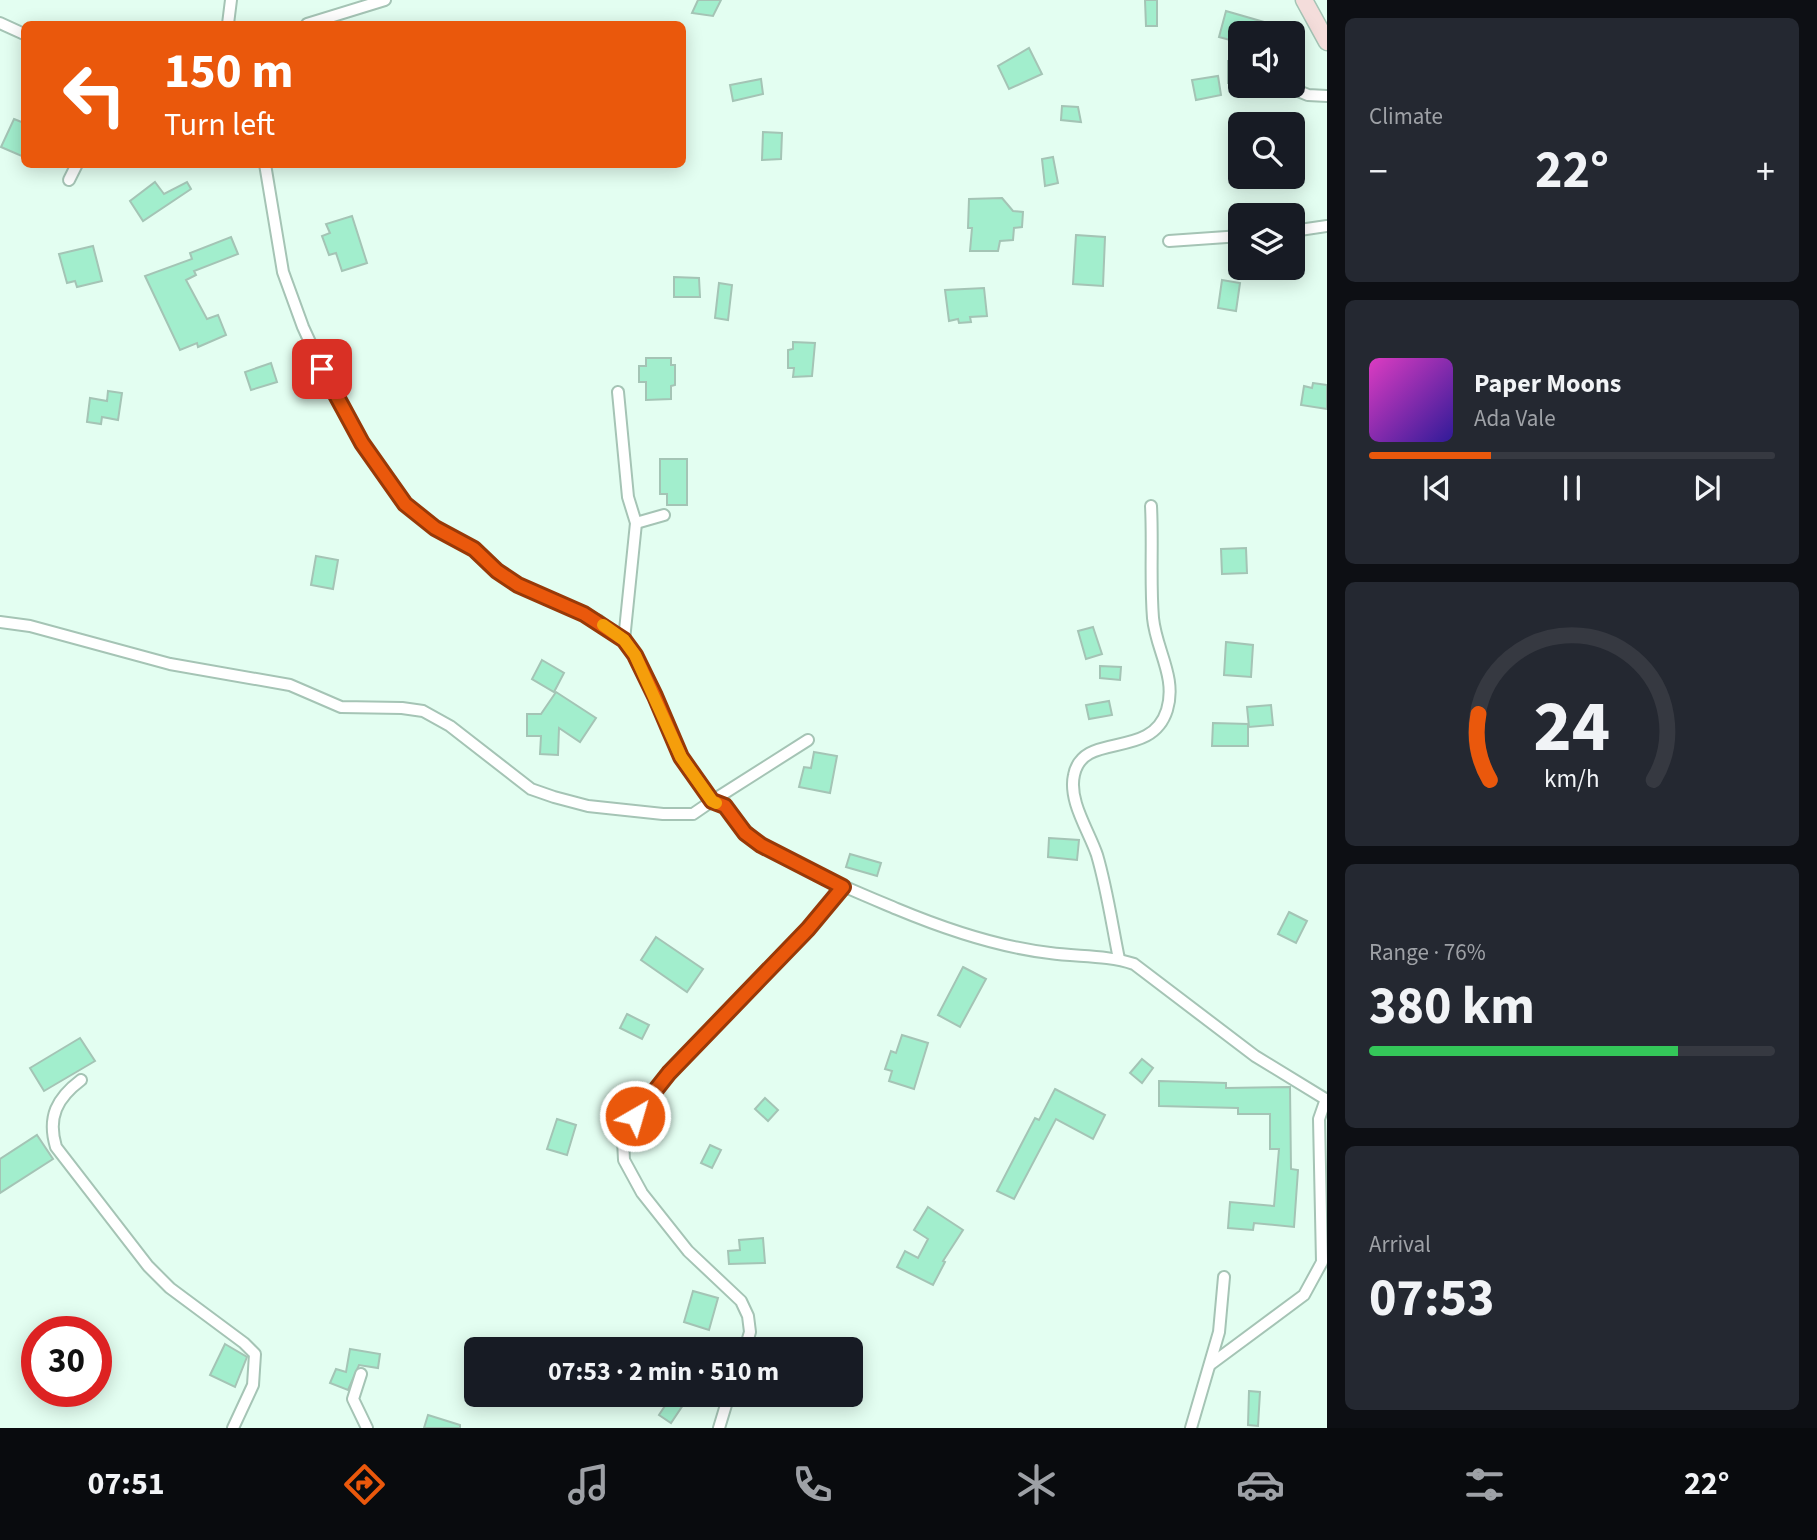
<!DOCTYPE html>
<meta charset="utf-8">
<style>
:root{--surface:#171b24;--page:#242831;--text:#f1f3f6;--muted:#9ea1a6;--line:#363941;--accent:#ea580c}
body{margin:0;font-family:"Source Sans 3",sans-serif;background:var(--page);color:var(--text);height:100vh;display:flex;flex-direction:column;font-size:26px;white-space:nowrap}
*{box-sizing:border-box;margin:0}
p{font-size:23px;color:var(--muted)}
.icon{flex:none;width:38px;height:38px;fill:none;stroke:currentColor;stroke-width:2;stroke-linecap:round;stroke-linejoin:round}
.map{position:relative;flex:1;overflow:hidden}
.side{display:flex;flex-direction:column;gap:18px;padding:18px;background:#0d0f14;width:490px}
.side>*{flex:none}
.top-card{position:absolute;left:21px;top:21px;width:665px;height:147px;border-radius:10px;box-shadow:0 4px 18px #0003;background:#ea580c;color:#fff;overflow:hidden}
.buttons{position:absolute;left:1228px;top:21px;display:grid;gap:14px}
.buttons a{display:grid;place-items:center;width:77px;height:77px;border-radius:10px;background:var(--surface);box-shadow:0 4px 18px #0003;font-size:35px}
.speed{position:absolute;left:21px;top:1316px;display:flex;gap:14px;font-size:35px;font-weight:700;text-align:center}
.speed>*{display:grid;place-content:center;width:91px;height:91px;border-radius:50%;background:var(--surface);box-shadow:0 4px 18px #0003;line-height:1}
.speed .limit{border:10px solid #d22;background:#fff;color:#111}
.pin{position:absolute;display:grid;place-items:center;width:60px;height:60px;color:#fff;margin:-30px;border-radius:14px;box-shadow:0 4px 10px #0006}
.me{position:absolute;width:77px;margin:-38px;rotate:38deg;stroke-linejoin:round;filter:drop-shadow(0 0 5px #0008)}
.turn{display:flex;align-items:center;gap:24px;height:147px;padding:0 28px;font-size:32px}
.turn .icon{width:91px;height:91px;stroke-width:2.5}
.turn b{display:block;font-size:49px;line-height:60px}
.big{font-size:52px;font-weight:700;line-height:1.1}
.side .widget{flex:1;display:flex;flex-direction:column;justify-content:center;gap:10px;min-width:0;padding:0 24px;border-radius:10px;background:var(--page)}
.side .dial{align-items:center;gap:0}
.dial svg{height:182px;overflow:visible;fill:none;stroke:var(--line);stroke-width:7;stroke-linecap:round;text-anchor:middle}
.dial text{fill:var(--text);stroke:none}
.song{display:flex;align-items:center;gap:21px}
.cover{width:84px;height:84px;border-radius:10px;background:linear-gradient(135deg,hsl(310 70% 55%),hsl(250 70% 35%))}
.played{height:7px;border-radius:4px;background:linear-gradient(90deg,var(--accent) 30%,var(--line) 30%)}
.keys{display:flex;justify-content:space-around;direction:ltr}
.heat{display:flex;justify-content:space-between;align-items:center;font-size:38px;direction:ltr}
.charge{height:10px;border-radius:5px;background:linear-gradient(90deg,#34c759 76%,var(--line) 0)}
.trip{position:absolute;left:464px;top:1337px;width:399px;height:70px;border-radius:10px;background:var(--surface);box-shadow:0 4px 18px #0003;font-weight:700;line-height:70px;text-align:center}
.tabs{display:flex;height:112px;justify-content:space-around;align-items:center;background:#090b0e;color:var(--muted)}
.tabs .icon{width:49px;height:49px}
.tabs .current{color:var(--accent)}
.tabs b{font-size:32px;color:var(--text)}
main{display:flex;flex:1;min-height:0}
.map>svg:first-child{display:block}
</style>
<main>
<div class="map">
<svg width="1327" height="1428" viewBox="0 0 1327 1428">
<rect width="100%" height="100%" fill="#e3fef1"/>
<g fill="#a2eecd" stroke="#a4c4b5" stroke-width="2">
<path d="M 698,0 L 721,0 L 713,16 L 692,13 Z"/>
<path d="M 1145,0 L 1157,0 L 1157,26 L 1146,26 Z"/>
<path d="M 1226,11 L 1264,22 L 1260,33 L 1241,33 L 1241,43 L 1219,37 Z"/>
<path d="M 1029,48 L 1042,74 L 1009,89 L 998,66 Z"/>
<path d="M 1228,61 L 1241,62 L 1241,83 L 1228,83 Z"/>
<path d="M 1218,76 L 1221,95 L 1196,100 L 1192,80 Z"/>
<path d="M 761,79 L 763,94 L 733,101 L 730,85 Z"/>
<path d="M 1062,106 L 1078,107 L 1081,122 L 1061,120 Z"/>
<path d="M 14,119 L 24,123 L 24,157 L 1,147 Z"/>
<path d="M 763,132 L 782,133 L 781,159 L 762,160 Z"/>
<path d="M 1053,157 L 1058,183 L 1045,186 L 1042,159 Z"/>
<path d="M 155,182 L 164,194 L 187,182 L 191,189 L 143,221 L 130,201 Z"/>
<path d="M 1002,198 L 1013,211 L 1023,212 L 1022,227 L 1014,228 L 1013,240 L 1000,241 L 998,251 L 970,251 L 972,228 L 968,228 L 969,199 Z"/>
<path d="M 352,216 L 367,263 L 342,271 L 336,253 L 329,255 L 322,236 L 330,233 L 326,224 Z"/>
<path d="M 1076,235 L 1105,237 L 1103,286 L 1073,284 Z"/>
<path d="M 231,237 L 238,254 L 194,271 L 196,275 L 186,280 L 207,319 L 218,315 L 226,335 L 198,347 L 197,343 L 180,350 L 145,276 L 192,259 L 190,253 Z"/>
<path d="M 93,246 L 102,281 L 77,287 L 75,281 L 67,283 L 59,254 Z"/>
<path d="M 674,277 L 699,278 L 700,297 L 674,297 Z"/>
<path d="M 1222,280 L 1240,283 L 1236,311 L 1218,308 Z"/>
<path d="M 719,283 L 732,285 L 728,320 L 715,318 Z"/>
<path d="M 984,288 L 987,316 L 970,317 L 971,322 L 959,323 L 958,319 L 949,321 L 945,290 Z"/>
<path d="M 793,342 L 815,343 L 812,376 L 793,377 L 794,368 L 788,368 L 788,350 L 793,349 Z"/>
<path d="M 646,358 L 671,358 L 671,365 L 675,365 L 675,385 L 671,386 L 671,399 L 646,400 L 646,382 L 639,382 L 639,366 L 646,366 Z"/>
<path d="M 271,363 L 277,382 L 251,390 L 245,372 Z"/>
<path d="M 1313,383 L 1327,385 L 1327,409 L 1301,405 L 1304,386 L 1312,388 Z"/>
<path d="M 108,391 L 122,393 L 118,420 L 102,417 L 101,424 L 87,422 L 90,398 L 107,401 Z"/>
<path d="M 660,459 L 687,459 L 687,505 L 667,505 L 667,494 L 660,494 Z"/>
<path d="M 1246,548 L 1247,573 L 1222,574 L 1221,549 Z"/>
<path d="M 316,556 L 338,560 L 333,589 L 311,585 Z"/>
<path d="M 1093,627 L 1102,654 L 1086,659 L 1078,631 Z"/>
<path d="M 1226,642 L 1253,645 L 1251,677 L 1224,675 Z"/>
<path d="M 542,660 L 564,673 L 554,692 L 532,679 Z"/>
<path d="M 1100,666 L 1121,667 L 1120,680 L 1100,678 Z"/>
<path d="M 556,692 L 596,718 L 580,742 L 559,728 L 558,755 L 540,754 L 541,736 L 527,736 L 527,714 L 541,714 Z"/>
<path d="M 1109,701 L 1112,715 L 1089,719 L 1086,705 Z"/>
<path d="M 1271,705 L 1273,725 L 1249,727 L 1247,707 Z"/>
<path d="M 1213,723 L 1248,724 L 1248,746 L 1212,746 Z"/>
<path d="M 814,752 L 837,756 L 830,793 L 799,787 L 804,767 L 811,768 Z"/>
<path d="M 1049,838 L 1079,840 L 1077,860 L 1048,857 Z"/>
<path d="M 850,854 L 881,863 L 877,876 L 846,867 Z"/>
<path d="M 1289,912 L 1307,921 L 1296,943 L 1278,934 Z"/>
<path d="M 656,937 L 703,969 L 687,992 L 641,960 Z"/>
<path d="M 963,967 L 986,979 L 960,1027 L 938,1015 Z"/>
<path d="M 627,1014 L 649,1025 L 642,1039 L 620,1028 Z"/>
<path d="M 902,1035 L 928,1043 L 914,1089 L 889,1081 L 892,1071 L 885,1069 L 891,1051 L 896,1053 Z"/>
<path d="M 80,1038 L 95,1061 L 44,1091 L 30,1068 Z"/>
<path d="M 1142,1059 L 1153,1068 L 1142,1083 L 1130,1073 Z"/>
<path d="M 1159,1081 L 1226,1083 L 1226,1088 L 1290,1087 L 1291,1169 L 1298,1170 L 1294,1227 L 1254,1223 L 1253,1230 L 1228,1228 L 1230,1202 L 1274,1206 L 1279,1149 L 1270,1149 L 1270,1114 L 1238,1114 L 1238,1108 L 1159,1106 Z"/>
<path d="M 1055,1089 L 1105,1115 L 1093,1139 L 1056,1119 L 1014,1199 L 997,1191 L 1035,1118 L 1039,1120 Z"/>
<path d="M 765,1098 L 778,1110 L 768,1121 L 755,1109 Z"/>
<path d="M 557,1119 L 576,1125 L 567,1155 L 547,1149 Z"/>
<path d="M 37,1135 L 53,1159 L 0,1193 L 0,1159 Z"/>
<path d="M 710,1145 L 721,1150 L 712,1168 L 701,1163 Z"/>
<path d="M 928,1207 L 963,1230 L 943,1261 L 945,1262 L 933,1285 L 897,1267 L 905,1251 L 918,1258 L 928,1239 L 914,1230 Z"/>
<path d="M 763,1238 L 765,1263 L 729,1264 L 728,1251 L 740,1250 L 739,1240 Z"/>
<path d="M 693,1291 L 718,1298 L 709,1330 L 684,1322 Z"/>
<path d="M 225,1344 L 247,1357 L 235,1387 L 210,1375 Z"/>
<path d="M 350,1349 L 380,1354 L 378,1368 L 359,1365 L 348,1390 L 330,1383 L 336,1369 L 346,1372 Z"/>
<path d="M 1249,1391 L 1260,1392 L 1258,1426 L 1248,1425 Z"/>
<path d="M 672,1395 L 685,1402 L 671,1423 L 659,1415 Z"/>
<path d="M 428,1415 L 460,1425 L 460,1428 L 424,1428 Z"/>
</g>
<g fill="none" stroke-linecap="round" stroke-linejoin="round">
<g stroke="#a5c4b5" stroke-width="14">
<g id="minor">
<path d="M 0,23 L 24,34"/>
<path d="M 228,24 L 231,0"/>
<path d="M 307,24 L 385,0"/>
<path d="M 1286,86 L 1308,95 L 1327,96"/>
<path d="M 265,164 L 283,272 L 303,327 L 332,390 L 362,443 L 405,504 L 435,528 L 474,549 L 497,571 L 518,585 L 599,621 L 624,640 L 635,655 L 655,696 L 681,757 L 712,801 L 808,740"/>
<path d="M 69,180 L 77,164"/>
<path d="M 1293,231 L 1327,226"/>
<path d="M 1169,241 L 1241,236"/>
<path d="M 618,392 L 628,497 L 636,523 L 624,640"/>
<path d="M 636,523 L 664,515"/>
<path d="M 0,622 L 30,626 L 170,664 L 290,685 L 341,707 L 402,708 L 423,711 L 450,726 L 531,789 L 554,797 L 588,806 L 663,814 L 693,814 L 712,801 C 734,809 742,833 763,845 C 805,871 852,890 897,909 C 945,929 997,947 1050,953 C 1078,957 1107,955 1134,964 L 1255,1056 L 1327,1100"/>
<path d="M 1119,959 C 1112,925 1107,889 1097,855 C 1089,831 1068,801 1074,775 C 1083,730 1151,761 1167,710 C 1177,677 1156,650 1153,618 C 1150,581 1153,543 1151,506"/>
<path d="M 81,1080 C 57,1098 47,1117 56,1147 L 148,1266 L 170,1288 L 244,1343 L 255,1354 L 253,1385 L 233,1428"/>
<path d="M 745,1349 L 750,1332 L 748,1316 L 741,1301 L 688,1251 L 642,1193 L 624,1160 L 623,1140 L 635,1116 L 669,1073 L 808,929 L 843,887"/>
<path d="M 1211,1364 L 1304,1295 L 1322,1262 L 1319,1119 L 1326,1099"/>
<path d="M 361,1374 L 353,1399 L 367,1428"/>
<path d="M 719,1428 L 729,1395"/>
<path d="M 1191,1428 L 1219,1332 L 1224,1277"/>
</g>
</g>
<g stroke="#a5c4b5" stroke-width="19">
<path id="secondary" d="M 1304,0 L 1327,42"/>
</g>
<use href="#minor" stroke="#fff" stroke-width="10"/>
<use href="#secondary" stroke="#f4dddb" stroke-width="16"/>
</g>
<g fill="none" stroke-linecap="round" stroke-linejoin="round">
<g stroke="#983908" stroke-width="18">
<path id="route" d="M 322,369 L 362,443 L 405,504 L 435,528 L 474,549 L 497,571 L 518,585 L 584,614 L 624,640 L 635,655 L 655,696 L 681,757 L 712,801 L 725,806 L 745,833 L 761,845 L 843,887 L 808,929 L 669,1073 L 635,1116"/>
</g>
<use href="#route" stroke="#ea580c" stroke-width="12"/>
<path stroke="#f59e0b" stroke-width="12" d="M 603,625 L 624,640 L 635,655 L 681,757 L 712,801 L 716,803"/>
</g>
</svg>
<div class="buttons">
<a><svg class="icon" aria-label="sound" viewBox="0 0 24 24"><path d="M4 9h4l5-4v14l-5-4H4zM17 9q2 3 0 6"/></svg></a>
<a><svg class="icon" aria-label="search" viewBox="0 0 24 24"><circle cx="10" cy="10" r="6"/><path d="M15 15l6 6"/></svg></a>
<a><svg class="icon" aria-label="layers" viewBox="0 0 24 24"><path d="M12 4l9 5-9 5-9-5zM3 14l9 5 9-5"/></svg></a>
</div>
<div class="speed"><div class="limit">30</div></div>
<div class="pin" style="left:322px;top:369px;background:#d93025"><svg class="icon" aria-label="arrive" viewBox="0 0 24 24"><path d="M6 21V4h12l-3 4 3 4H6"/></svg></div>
<svg class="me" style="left:635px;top:1116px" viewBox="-20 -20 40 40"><circle r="17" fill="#ea580c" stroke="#fff" stroke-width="3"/><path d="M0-11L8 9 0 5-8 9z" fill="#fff"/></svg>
<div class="trip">07:53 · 2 min · 510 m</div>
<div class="top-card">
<div class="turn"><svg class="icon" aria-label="left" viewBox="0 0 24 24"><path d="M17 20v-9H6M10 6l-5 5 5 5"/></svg><div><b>150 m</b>Turn left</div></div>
</div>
</div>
<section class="side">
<div class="widget"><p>Climate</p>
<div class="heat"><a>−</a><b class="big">22°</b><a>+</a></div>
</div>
<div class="widget">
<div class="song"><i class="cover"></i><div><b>Paper Moons</b><p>Ada Vale</p></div></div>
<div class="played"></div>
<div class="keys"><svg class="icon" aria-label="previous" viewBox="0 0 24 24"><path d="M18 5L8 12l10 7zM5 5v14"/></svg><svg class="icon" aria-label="pause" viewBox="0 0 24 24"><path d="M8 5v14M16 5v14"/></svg><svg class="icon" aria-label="next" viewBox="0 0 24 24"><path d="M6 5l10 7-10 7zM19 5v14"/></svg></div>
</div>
<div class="widget dial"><svg viewBox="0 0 100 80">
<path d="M14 69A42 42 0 1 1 86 69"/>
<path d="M14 69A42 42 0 0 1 9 40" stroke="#ea580c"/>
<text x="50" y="56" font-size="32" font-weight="700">24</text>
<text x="50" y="72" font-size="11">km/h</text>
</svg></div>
<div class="widget"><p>Range · 76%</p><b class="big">380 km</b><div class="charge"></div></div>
<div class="widget"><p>Arrival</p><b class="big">07:53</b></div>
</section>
</main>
<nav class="tabs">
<b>07:51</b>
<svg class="icon current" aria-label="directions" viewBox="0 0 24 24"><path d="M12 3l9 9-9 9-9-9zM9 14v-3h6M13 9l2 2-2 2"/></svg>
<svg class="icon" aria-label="music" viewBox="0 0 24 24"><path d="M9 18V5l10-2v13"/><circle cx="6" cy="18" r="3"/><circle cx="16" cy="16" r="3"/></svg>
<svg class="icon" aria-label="phone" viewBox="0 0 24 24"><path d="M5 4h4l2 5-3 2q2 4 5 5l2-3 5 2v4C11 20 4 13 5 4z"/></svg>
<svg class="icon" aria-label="climate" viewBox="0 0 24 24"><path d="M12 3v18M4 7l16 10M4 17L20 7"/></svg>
<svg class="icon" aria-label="car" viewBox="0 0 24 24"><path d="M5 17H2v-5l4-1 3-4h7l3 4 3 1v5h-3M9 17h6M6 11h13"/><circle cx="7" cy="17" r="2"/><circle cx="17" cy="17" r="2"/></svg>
<svg class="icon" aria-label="filters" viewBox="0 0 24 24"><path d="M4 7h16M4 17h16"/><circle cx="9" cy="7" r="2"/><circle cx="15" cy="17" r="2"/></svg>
<b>22°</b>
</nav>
